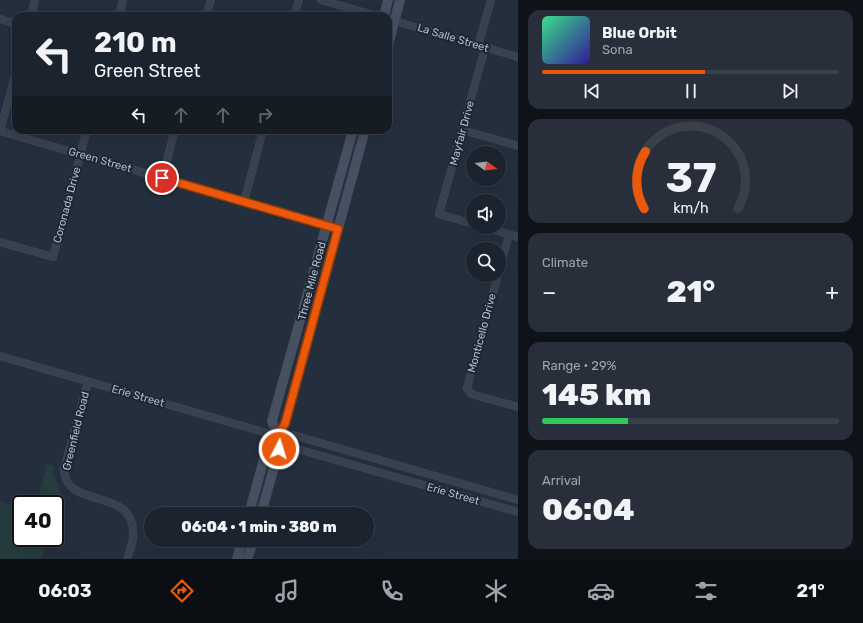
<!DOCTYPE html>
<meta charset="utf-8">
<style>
:root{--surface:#1b232e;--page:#282f3a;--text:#f1f3f6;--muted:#a0a4aa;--line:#39404a;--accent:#ea580c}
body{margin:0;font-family:Rubik,sans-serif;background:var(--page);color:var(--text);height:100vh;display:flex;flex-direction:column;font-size:15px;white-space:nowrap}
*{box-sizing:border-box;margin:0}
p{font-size:13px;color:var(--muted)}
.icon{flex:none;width:22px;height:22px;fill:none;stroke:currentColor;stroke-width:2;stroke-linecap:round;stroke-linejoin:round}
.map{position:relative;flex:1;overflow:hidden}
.details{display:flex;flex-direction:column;gap:10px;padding:10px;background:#0f1319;width:345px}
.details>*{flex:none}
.guide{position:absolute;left:12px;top:12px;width:380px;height:122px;border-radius:12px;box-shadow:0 4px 16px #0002,0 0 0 1px var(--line);background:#1b232e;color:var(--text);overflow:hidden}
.needle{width:26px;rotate:105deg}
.tools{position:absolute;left:466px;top:146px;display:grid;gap:8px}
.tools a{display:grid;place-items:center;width:40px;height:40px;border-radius:50%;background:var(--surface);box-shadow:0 4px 16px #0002,0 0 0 1px var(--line);font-size:20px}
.speed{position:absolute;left:12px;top:495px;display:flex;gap:8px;font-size:20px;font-weight:700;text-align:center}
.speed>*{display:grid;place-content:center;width:52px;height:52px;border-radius:50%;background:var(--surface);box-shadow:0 4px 16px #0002,0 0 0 1px var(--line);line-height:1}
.speed .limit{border:2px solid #111;border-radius:6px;background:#fff;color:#111}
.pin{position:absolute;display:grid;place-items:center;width:34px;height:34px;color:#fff;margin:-17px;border:2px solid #fff;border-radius:50%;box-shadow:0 1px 4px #0007}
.me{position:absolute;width:44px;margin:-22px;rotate:5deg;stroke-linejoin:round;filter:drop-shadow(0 0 3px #0008)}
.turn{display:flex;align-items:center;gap:14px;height:84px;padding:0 16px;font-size:18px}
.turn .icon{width:52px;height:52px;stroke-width:2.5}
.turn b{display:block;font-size:28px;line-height:34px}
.lanes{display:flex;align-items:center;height:38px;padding:0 16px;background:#0003;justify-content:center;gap:20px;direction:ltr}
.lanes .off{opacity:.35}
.big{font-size:30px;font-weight:800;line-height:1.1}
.details .tile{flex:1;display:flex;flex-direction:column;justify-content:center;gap:6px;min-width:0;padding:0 14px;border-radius:12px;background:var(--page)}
.details .dial{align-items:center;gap:0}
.dial svg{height:104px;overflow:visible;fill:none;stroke:var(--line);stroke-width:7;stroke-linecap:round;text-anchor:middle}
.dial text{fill:var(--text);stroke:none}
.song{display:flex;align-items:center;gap:12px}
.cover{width:48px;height:48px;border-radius:6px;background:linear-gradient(135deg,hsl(150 70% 55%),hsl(250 70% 35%))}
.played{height:4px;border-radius:2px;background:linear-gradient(90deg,var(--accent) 55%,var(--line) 55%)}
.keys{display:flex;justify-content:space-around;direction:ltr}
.heat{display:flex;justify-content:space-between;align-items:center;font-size:22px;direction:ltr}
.charge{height:6px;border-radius:3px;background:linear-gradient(90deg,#34c759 29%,var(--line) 0)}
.trip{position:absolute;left:144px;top:507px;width:230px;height:40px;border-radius:20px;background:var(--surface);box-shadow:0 4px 16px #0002,0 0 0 1px var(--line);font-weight:800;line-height:40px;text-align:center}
.tab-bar{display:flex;height:64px;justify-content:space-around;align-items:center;background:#0b0e12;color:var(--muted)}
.tab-bar .icon{width:28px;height:28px}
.tab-bar .on{color:var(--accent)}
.tab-bar b{font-size:18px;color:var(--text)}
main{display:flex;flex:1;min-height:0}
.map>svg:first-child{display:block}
</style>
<main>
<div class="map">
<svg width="518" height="559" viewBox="0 0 518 559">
<rect width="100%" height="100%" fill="#242f3e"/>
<g fill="#263c3f">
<path d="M 47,464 L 54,466 L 53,473 L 61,493 L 55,513 L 55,504 L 36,504 Z"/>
<path d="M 0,501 L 21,508 L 21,538 L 48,538 L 41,559 L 0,559 Z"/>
</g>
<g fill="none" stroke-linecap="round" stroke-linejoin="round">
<g stroke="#414a57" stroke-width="8">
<g id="street">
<path d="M 321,0 L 377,16"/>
<path d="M 31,16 L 35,0"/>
<path d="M 119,16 L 123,0"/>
<path d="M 206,16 L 211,0"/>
<path d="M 294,16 L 299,0"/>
<path d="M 0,19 L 16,24"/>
<path d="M 388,19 L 518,57"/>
<path d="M 478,46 L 491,0"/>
<path d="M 462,130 L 518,146"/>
<path d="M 0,131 L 338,229"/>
<path d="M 0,131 L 16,72"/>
<path d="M 162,178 L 175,130"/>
<path d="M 244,202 L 263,130"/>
<path d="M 473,224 L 439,214 L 485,48"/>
<path d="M 485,227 L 518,237"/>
<path d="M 0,242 L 53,257 L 87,130"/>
<path d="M 499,271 L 509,234"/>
<path d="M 498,275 L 467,388 L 471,394 L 518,407"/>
<path d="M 0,356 L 277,436 L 293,435 L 518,500"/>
<path d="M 88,381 L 64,469 C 65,511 135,485 133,535 C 133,543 130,551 127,559"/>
<path d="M 277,436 L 290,447 L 518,512"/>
</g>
</g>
<g stroke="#414a57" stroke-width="10">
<g id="secondary">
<path d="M 384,16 L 388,0"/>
<path d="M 388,46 L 400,0"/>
<path d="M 277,436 L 285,424 L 365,130"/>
<path d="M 277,436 L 272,421 L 353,130"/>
<path d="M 249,514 L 265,455 L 277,436 L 279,449 L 261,514"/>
<path d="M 237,559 L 242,540"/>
<path d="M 247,559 L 254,540"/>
</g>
</g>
<use href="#street" stroke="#38414e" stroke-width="7"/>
<use href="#secondary" stroke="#465061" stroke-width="9"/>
</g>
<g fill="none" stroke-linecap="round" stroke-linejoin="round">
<g stroke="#983908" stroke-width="10">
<path id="route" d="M 162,178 L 338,229 L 285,424 L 277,436 L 279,449"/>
</g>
<use href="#route" stroke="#ea580c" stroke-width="7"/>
</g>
<g text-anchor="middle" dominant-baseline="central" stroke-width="4" stroke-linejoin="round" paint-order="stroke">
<g font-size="11" fill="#b4bcc9" stroke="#1d2633">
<text transform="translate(453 38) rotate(17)">La Salle Street</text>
<text transform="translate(462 133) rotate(-75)">Mayfair Drive</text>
<text transform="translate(100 160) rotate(16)">Green Street</text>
<text transform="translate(67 205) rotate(-75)">Coronada Drive</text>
<text transform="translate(312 281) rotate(-75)">Three Mile Road</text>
<text transform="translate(482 333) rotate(-75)">Monticello Drive</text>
<text transform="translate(138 396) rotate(16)">Erie Street</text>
<text transform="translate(76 431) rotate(-76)">Greenfield Road</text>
<text transform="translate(453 494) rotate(16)">Erie Street</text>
</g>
</g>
</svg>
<div class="tools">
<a><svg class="needle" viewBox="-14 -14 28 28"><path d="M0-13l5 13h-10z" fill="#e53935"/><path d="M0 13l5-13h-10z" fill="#a0a4aa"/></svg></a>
<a><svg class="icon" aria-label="sound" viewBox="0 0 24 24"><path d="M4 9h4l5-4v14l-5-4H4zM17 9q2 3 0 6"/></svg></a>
<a><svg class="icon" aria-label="search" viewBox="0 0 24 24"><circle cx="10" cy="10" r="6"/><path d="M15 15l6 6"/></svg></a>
</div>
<div class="speed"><div class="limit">40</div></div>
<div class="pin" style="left:162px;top:178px;background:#d93025"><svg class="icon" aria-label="arrive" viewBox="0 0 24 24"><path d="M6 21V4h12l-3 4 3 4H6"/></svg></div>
<svg class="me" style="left:279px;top:449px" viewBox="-20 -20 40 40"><circle r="17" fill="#ea580c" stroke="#fff" stroke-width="3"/><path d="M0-11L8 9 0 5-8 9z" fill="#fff"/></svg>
<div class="trip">06:04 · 1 min · 380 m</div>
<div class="guide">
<div class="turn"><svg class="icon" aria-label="left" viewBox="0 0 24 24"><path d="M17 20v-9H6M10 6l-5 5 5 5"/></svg><div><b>210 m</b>Green Street</div></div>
<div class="lanes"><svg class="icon" aria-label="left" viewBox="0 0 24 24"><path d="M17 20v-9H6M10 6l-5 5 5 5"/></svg><svg class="icon off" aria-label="ahead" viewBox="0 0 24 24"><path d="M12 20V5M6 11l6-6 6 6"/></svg><svg class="icon off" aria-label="ahead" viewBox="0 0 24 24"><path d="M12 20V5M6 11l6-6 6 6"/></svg><svg class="icon off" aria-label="right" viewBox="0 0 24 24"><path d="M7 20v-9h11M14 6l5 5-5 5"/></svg></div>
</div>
</div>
<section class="details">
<div class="tile">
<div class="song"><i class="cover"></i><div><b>Blue Orbit</b><p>Sona</p></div></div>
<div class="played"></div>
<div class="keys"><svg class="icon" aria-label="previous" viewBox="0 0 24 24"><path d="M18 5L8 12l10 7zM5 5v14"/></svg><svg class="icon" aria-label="pause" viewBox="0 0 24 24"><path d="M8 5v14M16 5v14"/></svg><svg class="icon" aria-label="next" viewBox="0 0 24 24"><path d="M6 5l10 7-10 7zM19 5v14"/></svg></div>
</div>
<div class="tile dial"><svg viewBox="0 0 100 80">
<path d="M14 69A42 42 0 1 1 86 69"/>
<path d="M14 69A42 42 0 0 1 15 25" stroke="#ea580c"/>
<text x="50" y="56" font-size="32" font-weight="700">37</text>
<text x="50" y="72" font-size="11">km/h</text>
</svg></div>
<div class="tile"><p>Climate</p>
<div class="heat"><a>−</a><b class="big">21°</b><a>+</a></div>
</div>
<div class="tile"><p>Range · 29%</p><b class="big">145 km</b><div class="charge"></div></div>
<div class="tile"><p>Arrival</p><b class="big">06:04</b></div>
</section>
</main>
<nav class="tab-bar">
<b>06:03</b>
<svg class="icon on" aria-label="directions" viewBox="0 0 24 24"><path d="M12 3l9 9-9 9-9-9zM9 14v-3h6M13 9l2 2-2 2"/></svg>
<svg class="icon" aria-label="music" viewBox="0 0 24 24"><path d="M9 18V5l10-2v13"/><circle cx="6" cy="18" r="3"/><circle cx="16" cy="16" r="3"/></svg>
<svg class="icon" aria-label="phone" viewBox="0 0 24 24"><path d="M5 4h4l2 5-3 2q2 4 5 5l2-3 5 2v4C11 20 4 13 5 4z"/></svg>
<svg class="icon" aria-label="climate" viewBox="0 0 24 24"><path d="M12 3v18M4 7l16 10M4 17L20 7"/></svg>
<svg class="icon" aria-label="car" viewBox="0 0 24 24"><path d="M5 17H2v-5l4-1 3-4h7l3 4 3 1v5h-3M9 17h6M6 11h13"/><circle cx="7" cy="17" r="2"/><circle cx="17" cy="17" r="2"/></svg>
<svg class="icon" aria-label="filters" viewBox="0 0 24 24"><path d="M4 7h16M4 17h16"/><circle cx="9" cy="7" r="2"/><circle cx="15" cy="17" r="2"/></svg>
<b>21°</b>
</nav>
